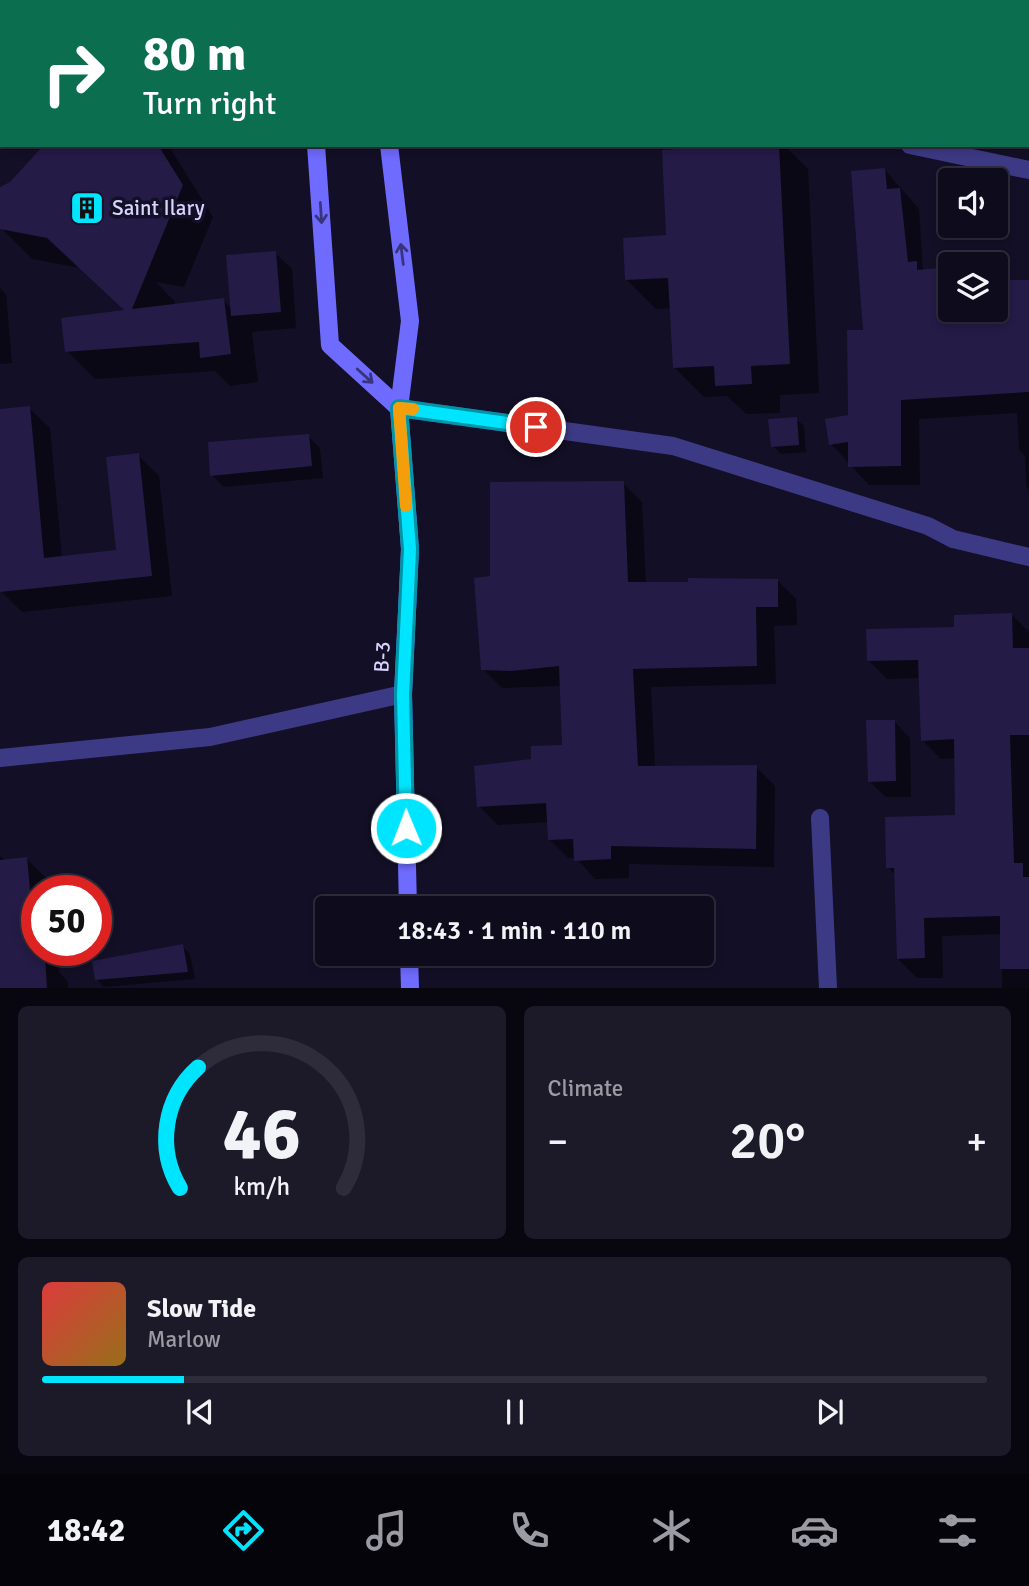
<!DOCTYPE html>
<meta charset="utf-8">
<style>
:root{--surface:#0e0b1c;--page:#1c1929;--text:#f1f3f6;--muted:#9b9ba3;--line:#2e2b3b;--accent:#00e5ff}
body{margin:0;font-family:Signika,sans-serif;background:var(--page);color:var(--text);height:100vh;display:flex;flex-direction:column;font-size:26px;white-space:nowrap}
*{box-sizing:border-box;margin:0}
p{font-size:23px;color:var(--muted)}
.icon{flex:none;width:38px;height:38px;fill:none;stroke:currentColor;stroke-width:2;stroke-linecap:round;stroke-linejoin:round}
.map{position:relative;height:988px;overflow:hidden}
.panel{display:flex;flex-direction:column;gap:18px;padding:18px;background:#08060f;flex:1}
.panel>*{flex:none}
.guide{position:absolute;left:0px;top:0px;width:1029px;height:147px;box-shadow:0 4px 10px #0003,0 0 0 2px var(--line);background:#0b6e4f;color:#fff;overflow:hidden}
.controls{position:absolute;left:938px;top:168px;display:grid;gap:14px}
.controls a{display:grid;place-items:center;width:70px;height:70px;border-radius:7px;background:var(--surface);box-shadow:0 4px 10px #0003,0 0 0 2px var(--line);font-size:35px}
.speed{position:absolute;left:21px;top:875px;display:flex;gap:14px;font-size:35px;font-weight:700;text-align:center}
.speed>*{display:grid;place-content:center;width:91px;height:91px;border-radius:50%;background:var(--surface);box-shadow:0 4px 10px #0003,0 0 0 2px var(--line);line-height:1}
.speed .limit{border:10px solid #d22;background:#fff;color:#111}
.pin{position:absolute;display:grid;place-items:center;width:60px;height:60px;color:#fff;margin:-30px;border:4px solid #fff;border-radius:50%;box-shadow:0 2px 7px #0007}
.me{position:absolute;width:77px;margin:-38px;rotate:359deg;stroke-linejoin:round;filter:drop-shadow(0 0 5px #0008)}
.turn{display:flex;align-items:center;gap:24px;height:147px;padding:0 28px;font-size:32px}
.turn .icon{width:91px;height:91px;stroke-width:2.5}
.turn b{display:block;font-size:49px;line-height:60px}
.big{font-size:52px;font-weight:600;line-height:1.1}
.panel .widget{flex:1;display:flex;flex-direction:column;justify-content:center;gap:10px;min-width:0;padding:0 24px;border-radius:10px;background:var(--page)}
.panel .dial{align-items:center;gap:0}
.dial svg{height:182px;overflow:visible;fill:none;stroke:var(--line);stroke-width:7;stroke-linecap:round;text-anchor:middle}
.dial text{fill:var(--text);stroke:none}
.song{display:flex;align-items:center;gap:21px}
.cover{width:84px;height:84px;border-radius:10px;background:linear-gradient(135deg,hsl(0 70% 55%),hsl(40 70% 35%))}
.played{height:7px;border-radius:4px;background:linear-gradient(90deg,var(--accent) 15%,var(--line) 15%)}
.keys{display:flex;justify-content:space-around;direction:ltr}
.heat{display:flex;justify-content:space-between;align-items:center;font-size:38px;direction:ltr}
.panel .tiles{flex:1;display:grid;gap:18px;grid-template-columns:1fr 1fr}
.widget:last-child{grid-column:span 2}
.trip{position:absolute;left:315px;top:896px;width:399px;height:70px;border-radius:7px;background:var(--surface);box-shadow:0 4px 10px #0003,0 0 0 2px var(--line);font-weight:600;line-height:70px;text-align:center}
.menu{display:flex;height:112px;justify-content:space-around;align-items:center;background:#06040b;color:var(--muted)}
.menu .icon{width:49px;height:49px}
.menu .active{color:var(--accent)}
.menu b{font-size:32px;color:var(--text)}
.map>svg:first-child{display:block}
</style>
<div class="map">
<svg width="1029" height="988" viewBox="0 0 1029 988">
<rect width="100%" height="100%" fill="#130f26"/>
<g fill="#0007">
<path d="M 778,0 L 1029,0 L 1029,149 L 1004,145 L 1027,145 L 1027,2 Z"/>
<path d="M 44,145 L 168,145 L 213,217 L 184,287 L 156,282 L 175,302 L 173,306 L 223,300 L 232,309 L 275,253 L 292,269 L 296,328 L 252,332 L 258,382 L 230,386 L 215,371 L 95,379 L 67,351 L 126,312 L 118,275 L 32,259 L 1,228 L 0,189 L 11,183 Z"/>
<path d="M 701,145 L 784,145 L 808,169 L 819,393 L 780,395 L 780,413 L 746,414 L 727,396 L 704,397 L 674,367 L 672,308 L 656,309 L 627,280 L 668,237 Z"/>
<path d="M 885,170 L 919,209 L 923,271 L 950,269 L 950,310 L 996,310 L 996,277 L 1001,282 L 1029,282 L 1029,490 L 1026,486 L 1025,456 L 1019,450 L 1017,413 L 919,419 L 920,485 L 869,485 L 831,444 L 849,416 L 865,332 Z"/>
<path d="M 0,288 L 6,294 L 12,363 L 0,364 Z"/>
<path d="M 29,408 L 50,428 L 62,558 L 117,552 L 138,455 L 159,476 L 172,596 L 22,612 L 1,591 L 0,411 Z"/>
<path d="M 796,419 L 804,426 L 806,452 L 781,454 L 773,446 Z"/>
<path d="M 308,436 L 320,448 L 323,478 L 224,487 L 212,475 Z"/>
<path d="M 623,483 L 642,502 L 646,584 L 777,580 L 796,599 L 797,625 L 774,626 L 776,684 L 651,687 L 655,767 L 756,767 L 775,786 L 774,867 L 629,864 L 629,878 L 595,879 L 576,858 L 568,858 L 549,839 L 549,822 L 498,825 L 479,806 L 533,761 L 563,746 L 561,686 L 502,688 L 483,669 L 492,578 Z"/>
<path d="M 1012,615 L 1029,632 L 1029,988 L 1002,988 L 1002,934 L 942,936 L 943,978 L 917,978 L 898,959 L 896,876 L 888,867 L 957,817 L 956,758 L 941,759 L 922,740 L 920,678 L 887,679 L 868,660 L 956,629 Z"/>
<path d="M 894,721 L 910,738 L 911,797 L 886,797 L 869,781 Z"/>
<path d="M 0,856 L 6,861 L 27,859 L 51,883 L 51,891 L 37,891 L 37,950 L 57,950 L 59,972 L 68,982 L 68,988 L 0,988 Z"/>
<path d="M 182,946 L 190,954 L 195,979 L 104,987 L 96,979 Z"/>
</g>
<g fill="#241b47">
<path d="M 44,145 L 158,145 L 183,185 L 132,309 L 224,298 L 231,354 L 200,358 L 199,342 L 65,352 L 61,318 L 124,310 L 47,238 L 0,229 L 0,187 L 10,182 Z"/>
<path d="M 699,145 L 779,145 L 790,364 L 751,366 L 752,384 L 715,386 L 714,366 L 673,368 L 668,278 L 625,280 L 623,238 L 666,235 L 662,150 L 699,148 Z"/>
<path d="M 885,168 L 887,189 L 900,188 L 908,262 L 917,261 L 917,270 L 950,267 L 950,310 L 996,310 L 996,280 L 1029,280 L 1029,392 L 901,400 L 901,466 L 848,467 L 848,442 L 829,445 L 825,419 L 848,415 L 847,330 L 863,330 L 851,171 Z"/>
<path d="M 276,251 L 281,312 L 231,316 L 226,255 Z"/>
<path d="M 30,406 L 44,558 L 116,550 L 106,457 L 139,453 L 152,576 L 0,592 L 0,409 Z"/>
<path d="M 797,417 L 799,445 L 771,447 L 768,419 Z"/>
<path d="M 309,434 L 312,466 L 210,476 L 208,442 Z"/>
<path d="M 624,481 L 628,582 L 688,582 L 688,578 L 778,579 L 778,607 L 756,607 L 757,666 L 633,669 L 638,766 L 757,765 L 756,849 L 611,846 L 611,859 L 574,861 L 573,839 L 548,840 L 546,803 L 477,807 L 474,766 L 531,759 L 531,746 L 562,745 L 559,666 L 511,671 L 481,670 L 474,578 L 490,576 L 490,482 Z"/>
<path d="M 1012,613 L 1013,648 L 1029,648 L 1029,735 L 1010,735 L 1014,863 L 1023,863 L 1023,877 L 1029,877 L 1029,969 L 1000,969 L 1000,916 L 924,918 L 925,958 L 897,959 L 894,868 L 886,868 L 885,817 L 955,815 L 954,739 L 921,741 L 918,660 L 867,661 L 866,629 L 954,627 L 954,615 Z"/>
<path d="M 866,720 L 895,720 L 896,781 L 868,782 Z"/>
<path d="M 27,857 L 36,956 L 45,956 L 47,988 L 0,988 L 0,860 Z"/>
<path d="M 183,944 L 188,972 L 95,980 L 92,961 Z"/>
</g>
<g fill="none" stroke-linecap="round" stroke-linejoin="round">
<g stroke="#3d3a85" stroke-width="18">
<path d="M 910,145 L 1029,170"/>
<path d="M 399,408 L 673,446 L 928,526 L 953,539 L 1029,557"/>
<path d="M 0,758 L 210,737 L 403,694"/>
<path d="M 820,818 L 828,988"/>
</g>
<g stroke="#6f6bff" stroke-width="18">
<path d="M 305,0 L 306,2"/>
<path d="M 375,0 L 375,2"/>
<path d="M 316,145 L 330,345 L 399,408"/>
<path d="M 389,145 L 410,321 L 399,408 L 410,549 L 403,694 L 408,908"/>
<path d="M 409,954 L 410,988"/>
</g>
</g>
<defs><path id="oneway-shaft" d="M-6 0H5M1.5-3L5.5 0L1.5 3" fill="none" stroke-width="1.6" stroke-linecap="round" stroke-linejoin="round" transform="scale(1.75)"/></defs>
<g stroke="#38347d">
<use href="#oneway-shaft" transform="translate(321 213) rotate(86)"/>
<use href="#oneway-shaft" transform="translate(402 254) rotate(-97)"/>
<use href="#oneway-shaft" transform="translate(365 376) rotate(42)"/>
</g>
<g fill="none" stroke-linecap="round" stroke-linejoin="round">
<g stroke="#0095a6" stroke-width="18">
<path id="route" d="M 406,828 L 403,694 L 410,549 L 399,408 L 536,427"/>
</g>
<use href="#route" stroke="#00e5ff" stroke-width="12"/>
<path stroke="#f59e0b" stroke-width="12" d="M 406,506 L 399,408 L 413,409"/>
</g>
<defs>
<g id="building-square" transform="scale(1.75)"><rect x="-9" y="-9" width="18" height="18" rx="4" fill="#00e5ff" stroke="#130f26"/><path d="M-4-6H4V6H1V3H-1V6H-4ZM-2.5-4.3h1.7v1.8h-1.7ZM.8-4.3h1.7v1.8H.8ZM-2.5-1h1.7V.8h-1.7ZM.8-1h1.7V.8H.8Z" fill="#111"/></g>
</defs>
<g fill-rule="evenodd">
<use href="#building-square" x="87" y="208"/>
</g>
<g text-anchor="middle" dominant-baseline="central" stroke-width="7" stroke-linejoin="round" paint-order="stroke">
<g font-size="21" fill="#d9d4ff" stroke="#130f26" text-anchor="start">
<text x="112" y="208">Saint Ilary</text>
</g>
<g font-size="21" fill="#d9d4ff" stroke="#130f26">
<text transform="translate(382 657) rotate(-87)">B-3</text>
</g>
</g>
</svg>
<div class="controls">
<a><svg class="icon" aria-label="sound" viewBox="0 0 24 24"><path d="M4 9h4l5-4v14l-5-4H4zM17 9q2 3 0 6"/></svg></a>
<a><svg class="icon" aria-label="layers" viewBox="0 0 24 24"><path d="M12 4l9 5-9 5-9-5zM3 14l9 5 9-5"/></svg></a>
</div>
<div class="speed"><div class="limit">50</div></div>
<div class="pin" style="left:536px;top:427px;background:#d93025"><svg class="icon" aria-label="arrive" viewBox="0 0 24 24"><path d="M6 21V4h12l-3 4 3 4H6"/></svg></div>
<svg class="me" style="left:406px;top:828px" viewBox="-20 -20 40 40"><circle r="17" fill="#00e5ff" stroke="#fff" stroke-width="3"/><path d="M0-11L8 9 0 5-8 9z" fill="#fff"/></svg>
<div class="trip">18:43 · 1 min · 110 m</div>
<div class="guide">
<div class="turn"><svg class="icon" aria-label="right" viewBox="0 0 24 24"><path d="M7 20v-9h11M14 6l5 5-5 5"/></svg><div><b>80 m</b>Turn right</div></div>
</div>
</div>
<section class="panel">
<div class="tiles">
<div class="widget dial"><svg viewBox="0 0 100 80">
<path d="M14 69A42 42 0 1 1 86 69"/>
<path d="M14 69A42 42 0 0 1 22 16" stroke="#00e5ff"/>
<text x="50" y="56" font-size="32" font-weight="700">46</text>
<text x="50" y="72" font-size="11">km/h</text>
</svg></div>
<div class="widget"><p>Climate</p>
<div class="heat"><a>−</a><b class="big">20°</b><a>+</a></div>
</div>
<div class="widget">
<div class="song"><i class="cover"></i><div><b>Slow Tide</b><p>Marlow</p></div></div>
<div class="played"></div>
<div class="keys"><svg class="icon" aria-label="previous" viewBox="0 0 24 24"><path d="M18 5L8 12l10 7zM5 5v14"/></svg><svg class="icon" aria-label="pause" viewBox="0 0 24 24"><path d="M8 5v14M16 5v14"/></svg><svg class="icon" aria-label="next" viewBox="0 0 24 24"><path d="M6 5l10 7-10 7zM19 5v14"/></svg></div>
</div>
</div>
</section>
<nav class="menu">
<b>18:42</b>
<svg class="icon active" aria-label="directions" viewBox="0 0 24 24"><path d="M12 3l9 9-9 9-9-9zM9 14v-3h6M13 9l2 2-2 2"/></svg>
<svg class="icon" aria-label="music" viewBox="0 0 24 24"><path d="M9 18V5l10-2v13"/><circle cx="6" cy="18" r="3"/><circle cx="16" cy="16" r="3"/></svg>
<svg class="icon" aria-label="phone" viewBox="0 0 24 24"><path d="M5 4h4l2 5-3 2q2 4 5 5l2-3 5 2v4C11 20 4 13 5 4z"/></svg>
<svg class="icon" aria-label="climate" viewBox="0 0 24 24"><path d="M12 3v18M4 7l16 10M4 17L20 7"/></svg>
<svg class="icon" aria-label="car" viewBox="0 0 24 24"><path d="M5 17H2v-5l4-1 3-4h7l3 4 3 1v5h-3M9 17h6M6 11h13"/><circle cx="7" cy="17" r="2"/><circle cx="17" cy="17" r="2"/></svg>
<svg class="icon" aria-label="filters" viewBox="0 0 24 24"><path d="M4 7h16M4 17h16"/><circle cx="9" cy="7" r="2"/><circle cx="15" cy="17" r="2"/></svg>
</nav>
